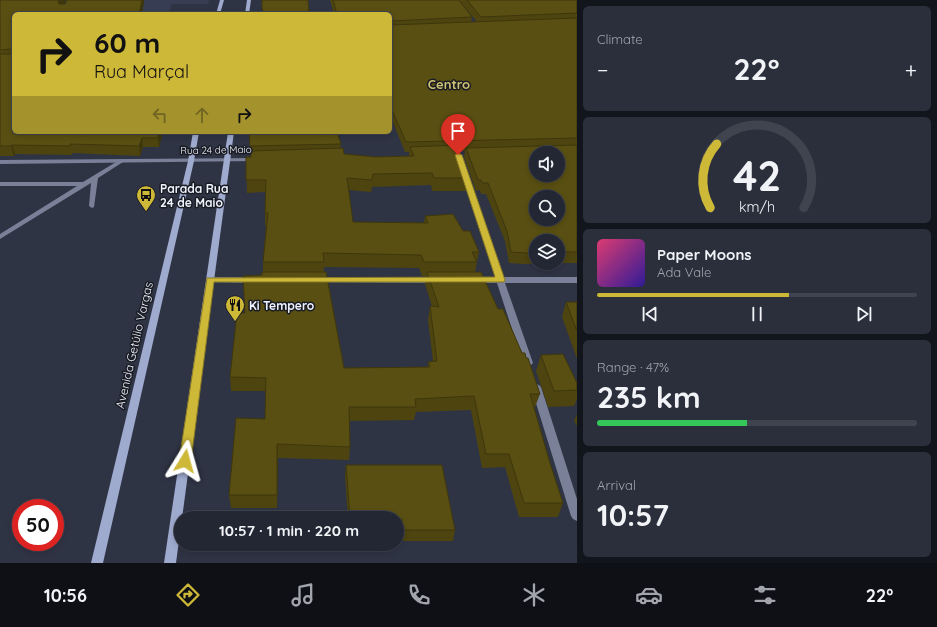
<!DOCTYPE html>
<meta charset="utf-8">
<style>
:root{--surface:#232734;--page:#2b2f3c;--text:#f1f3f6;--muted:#a3a5ac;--line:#40444f;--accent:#ceb838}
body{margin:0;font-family:Quicksand,sans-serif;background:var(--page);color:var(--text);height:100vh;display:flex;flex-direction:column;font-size:15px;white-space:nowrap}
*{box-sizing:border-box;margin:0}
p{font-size:13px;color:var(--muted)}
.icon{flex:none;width:22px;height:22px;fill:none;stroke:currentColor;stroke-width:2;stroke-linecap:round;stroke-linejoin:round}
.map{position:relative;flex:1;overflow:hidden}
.details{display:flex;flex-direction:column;gap:6px;padding:6px;background:#13151d;width:360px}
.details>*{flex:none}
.banner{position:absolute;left:12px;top:12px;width:380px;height:122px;border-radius:6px;box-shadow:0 2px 6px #0003,0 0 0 1px var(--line);background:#ceb838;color:#111;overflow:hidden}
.controls{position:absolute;left:529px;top:146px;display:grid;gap:8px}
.controls a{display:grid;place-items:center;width:36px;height:36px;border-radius:50%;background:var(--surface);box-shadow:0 2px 6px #0003,0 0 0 1px var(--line);font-size:20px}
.speed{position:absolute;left:12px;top:499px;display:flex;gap:8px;font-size:20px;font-weight:700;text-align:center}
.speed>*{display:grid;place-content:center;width:52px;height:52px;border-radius:50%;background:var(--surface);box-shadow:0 2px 6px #0003,0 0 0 1px var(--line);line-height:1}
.speed .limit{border:6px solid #d22;background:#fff;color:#111}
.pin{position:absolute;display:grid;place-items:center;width:34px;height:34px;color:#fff;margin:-41px -17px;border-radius:50% 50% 50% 0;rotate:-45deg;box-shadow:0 0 4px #0007}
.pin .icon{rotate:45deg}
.me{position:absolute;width:44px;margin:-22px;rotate:8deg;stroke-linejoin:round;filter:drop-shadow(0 0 3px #0008)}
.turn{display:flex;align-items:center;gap:14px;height:84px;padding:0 16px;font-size:18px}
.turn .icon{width:52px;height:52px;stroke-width:2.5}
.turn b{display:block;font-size:28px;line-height:34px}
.lanes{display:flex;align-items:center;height:38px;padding:0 16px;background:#0003;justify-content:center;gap:20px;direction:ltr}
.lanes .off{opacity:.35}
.big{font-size:30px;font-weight:700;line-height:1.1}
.details .tile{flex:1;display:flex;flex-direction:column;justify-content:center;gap:6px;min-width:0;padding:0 14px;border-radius:6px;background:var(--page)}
.details .dial{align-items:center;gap:0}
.dial svg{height:104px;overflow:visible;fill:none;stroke:var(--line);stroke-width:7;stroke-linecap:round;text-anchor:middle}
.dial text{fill:var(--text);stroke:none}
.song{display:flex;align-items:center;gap:12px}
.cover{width:48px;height:48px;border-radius:6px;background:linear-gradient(135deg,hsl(340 70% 55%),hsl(250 70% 35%))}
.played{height:4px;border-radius:2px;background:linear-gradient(90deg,var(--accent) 60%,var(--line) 60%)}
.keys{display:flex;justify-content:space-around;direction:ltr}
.heat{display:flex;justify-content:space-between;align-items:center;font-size:22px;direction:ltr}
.charge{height:6px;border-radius:3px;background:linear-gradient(90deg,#34c759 47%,var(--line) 0)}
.trip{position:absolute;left:174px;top:511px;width:230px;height:40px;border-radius:20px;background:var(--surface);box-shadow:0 2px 6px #0003,0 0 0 1px var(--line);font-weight:700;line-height:40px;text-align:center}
.menu{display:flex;height:64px;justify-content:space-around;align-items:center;background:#0e1015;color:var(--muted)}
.menu .icon{width:28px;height:28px}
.menu .active{color:var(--accent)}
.menu b{font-size:18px;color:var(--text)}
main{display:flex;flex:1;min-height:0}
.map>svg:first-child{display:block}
</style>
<main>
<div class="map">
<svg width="577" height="563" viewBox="0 0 577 563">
<rect width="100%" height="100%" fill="#2f3445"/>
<path fill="#373e53" d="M 138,0 L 209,0 L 208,4 L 172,4 L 168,14 L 132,14 Z"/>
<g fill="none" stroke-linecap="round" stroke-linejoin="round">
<path fill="#798097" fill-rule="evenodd" d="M 121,159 L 123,160 L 123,162 L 98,178 L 94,207 L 92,208 L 89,206 L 91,183 L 0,239 L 0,234 L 77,186 L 0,186 L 0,182 L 83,182 Z"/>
<g fill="#798097" fill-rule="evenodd">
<path d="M 256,158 L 259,160 L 258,161 L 0,164 L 0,160 Z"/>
<path d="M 464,169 L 467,171 L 503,277 L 577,277 L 577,283 L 505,283 L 533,363 L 531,365 L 525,365 L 523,363 L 497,283 L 475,283 L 471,280 L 475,277 L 496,277 L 461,171 Z"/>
<path d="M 210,277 L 253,277 L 257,280 L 253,283 L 207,282 L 206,280 Z"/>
<path d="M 317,277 L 435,277 L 439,280 L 435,283 L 314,282 L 313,280 L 314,278 Z"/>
<path d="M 536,384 L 539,385 L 541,387 L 577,499 L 577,521 L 573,519 L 571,516 L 531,387 L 533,385 Z"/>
</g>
<g fill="#9faacf" fill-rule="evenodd">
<path d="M 220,0 L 224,0 L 220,14 L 216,14 Z"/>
<path d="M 247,0 L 251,0 L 249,14 L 245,14 Z"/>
<path d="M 193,132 L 199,132 L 194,161 L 103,563 L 91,563 L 188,161 Z"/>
<path d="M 228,132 L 234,132 L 176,563 L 164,563 Z"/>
</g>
</g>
<g fill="#4d440f" fill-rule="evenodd">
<path d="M 0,0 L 66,0 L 63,4 L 65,4 L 67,0 L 144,0 L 144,3 L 14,14 L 163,132 L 159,147 L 143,147 L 140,156 L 72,153 L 72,155 L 15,154 L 14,156 L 0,156 Z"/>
<path d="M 330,0 L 459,0 L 472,17 L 471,22 L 477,22 L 459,0 L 577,0 L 577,263 L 558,263 L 558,241 L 536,241 L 536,263 L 557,263 L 524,264 L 509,263 L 505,241 L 486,194 L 481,194 L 480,190 L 476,191 L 464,157 L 465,151 L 459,151 L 468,178 L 466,191 L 432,191 L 431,185 L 372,187 L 371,192 L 349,190 L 353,222 L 424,223 L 425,216 L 463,231 L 479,252 L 475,272 L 498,309 L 522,353 L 526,358 L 540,394 L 535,407 L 534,407 L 550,463 L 563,503 L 558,517 L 519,517 L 505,467 L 482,468 L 471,410 L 416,412 L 414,420 L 349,421 L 350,447 L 349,460 L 278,458 L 277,508 L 231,508 L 229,495 L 265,419 L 266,391 L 231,391 L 230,377 L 245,313 L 263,272 L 263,262 L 266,226 L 265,226 L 265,192 L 247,193 L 246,157 L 251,157 L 249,132 L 337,132 L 341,144 L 340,148 L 344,154 L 376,157 L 409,156 L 409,152 L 405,152 L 392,120 L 390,120 L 390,14 L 334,14 ZM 324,267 L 419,268 L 422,276 L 426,276 L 425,284 L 432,306 L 430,306 L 428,320 L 433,361 L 428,362 L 428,367 L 344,368 L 324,272 Z"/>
<path d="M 566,302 L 577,302 L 577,359 L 562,317 Z"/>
<path d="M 541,355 L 577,383 L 577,399 L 574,406 L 548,407 L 536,371 Z"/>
<path d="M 577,414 L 577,426 L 574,421 Z"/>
<path d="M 346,465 L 455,530 L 453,541 L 401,541 L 400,530 L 397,530 L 397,518 L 348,518 L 345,476 Z"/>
</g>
<g fill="#3e370d">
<path d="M 59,0 L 66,0 L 60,8 L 60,11 L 58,1 Z"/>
<path d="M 142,0 L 144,0 L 144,3 L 142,14 L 139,14 Z"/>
<path d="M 159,132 L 163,132 L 159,147 L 158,138 Z"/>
<path d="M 142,138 L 143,147 L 140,156 L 139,146 Z"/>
<path d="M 12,145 L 15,154 L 14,156 L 11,146 Z"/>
<path d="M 277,444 L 278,458 L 277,508 Z"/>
</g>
<g fill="#594f12" stroke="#3e370d" fill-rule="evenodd">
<path d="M 0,0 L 59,0 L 58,1 L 59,4 L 65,4 L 67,0 L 142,0 L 139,14 L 14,14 L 14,132 L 159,132 L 158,138 L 142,138 L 139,146 L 70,144 L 70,146 L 12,145 L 11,146 L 0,146 L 0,54 L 12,54 L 14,53 L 12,49 L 0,50 Z"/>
<path d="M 262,0 L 308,0 L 309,14 L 264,14 L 262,8 Z"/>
<path d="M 333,0 L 459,0 L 472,17 L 391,21 L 390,23 L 390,14 L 337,14 Z"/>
<path d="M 467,0 L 577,0 L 577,13 L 481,17 Z"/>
<path d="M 577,18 L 577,138 L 406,142 L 392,110 L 390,110 L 390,25 Z"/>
<path d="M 249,132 L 337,132 L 341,144 L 250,146 Z"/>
<path d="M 457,145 L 468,178 L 434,178 L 432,173 L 373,174 L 372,180 L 347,178 L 353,222 L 428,223 L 425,216 L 453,214 L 463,231 L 470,231 L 479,252 L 472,252 L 477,262 L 424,262 L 421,255 L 323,253 L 324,262 L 263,262 L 268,213 L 265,213 L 266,180 L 246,180 L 246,157 L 251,157 L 251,151 L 343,148 L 344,154 L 376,157 L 414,156 L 410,147 Z"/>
<path d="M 577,145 L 577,252 L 558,252 L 558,241 L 536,241 L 536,253 L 526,253 L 511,252 L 507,231 L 488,183 L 483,183 L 481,180 L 478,180 L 466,148 ZM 536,153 L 558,153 L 558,175 L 536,175 ZM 536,197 L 558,197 L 558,219 L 536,219 Z"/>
<path d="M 262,272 L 326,272 L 344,368 L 430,367 L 428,362 L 437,361 L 430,306 L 439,307 L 427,272 L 481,272 L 498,309 L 503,309 L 522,353 L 525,353 L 526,358 L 528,358 L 540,394 L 530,394 L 550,463 L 563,503 L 524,503 L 509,454 L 486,454 L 474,396 L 415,399 L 416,407 L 349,407 L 350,447 L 277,444 L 277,495 L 229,495 L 236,418 L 265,419 L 266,378 L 230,377 L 237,313 L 245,313 L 243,276 L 262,275 Z"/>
<path d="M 566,302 L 577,302 L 577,331 Z"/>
<path d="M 563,354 L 577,383 L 577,390 L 554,391 L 541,355 Z"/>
<path d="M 346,465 L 442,465 L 455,530 L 403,530 L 402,519 L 350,518 Z"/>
</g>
<path fill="#ceb838" stroke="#867824" d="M 458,153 L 462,155 L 505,280 L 504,282 L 214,282 L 191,461 L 189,464 L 185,466 L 180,464 L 179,461 L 207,278 L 495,277 L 455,155 Z"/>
<defs>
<g id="bus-pin" transform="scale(1)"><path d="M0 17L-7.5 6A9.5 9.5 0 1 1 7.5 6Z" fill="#ceb838" stroke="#1a1c24"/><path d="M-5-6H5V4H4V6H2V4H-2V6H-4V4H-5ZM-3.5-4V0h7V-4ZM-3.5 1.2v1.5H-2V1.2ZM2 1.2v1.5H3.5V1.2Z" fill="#111"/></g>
<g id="restaurant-pin" transform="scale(1)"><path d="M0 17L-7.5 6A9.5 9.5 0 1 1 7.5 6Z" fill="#ceb838" stroke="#1a1c24"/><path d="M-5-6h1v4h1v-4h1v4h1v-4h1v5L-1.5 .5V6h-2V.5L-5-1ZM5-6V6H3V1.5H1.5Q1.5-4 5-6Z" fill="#111"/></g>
</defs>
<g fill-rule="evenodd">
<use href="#bus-pin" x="146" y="195"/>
<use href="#restaurant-pin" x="235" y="305"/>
</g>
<g text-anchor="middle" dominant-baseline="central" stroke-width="3" stroke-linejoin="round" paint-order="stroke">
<g font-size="10" fill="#eff3fe" stroke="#1a1c24">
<text transform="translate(216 150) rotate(-1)">Rua 24 de Maio</text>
</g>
<g font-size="12" font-weight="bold" fill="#eff3fe" stroke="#1a1c24" text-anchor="start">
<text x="160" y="188">Parada Rua<tspan x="160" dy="14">24 de Maio</tspan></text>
<text x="249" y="305">Ki Tempero</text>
</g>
<g font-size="12" fill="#eff3fe" stroke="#1a1c24">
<text transform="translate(134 345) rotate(-77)">Avenida Getúlio Vargas</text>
</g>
<g font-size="13" font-weight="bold" fill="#cfc274" stroke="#1a1c24">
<text x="449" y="84">Centro</text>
</g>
</g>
</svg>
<div class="controls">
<a><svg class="icon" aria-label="sound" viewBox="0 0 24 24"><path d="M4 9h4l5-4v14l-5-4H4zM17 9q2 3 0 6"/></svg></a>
<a><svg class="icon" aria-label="search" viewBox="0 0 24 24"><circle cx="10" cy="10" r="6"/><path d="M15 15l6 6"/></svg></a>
<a><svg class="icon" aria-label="layers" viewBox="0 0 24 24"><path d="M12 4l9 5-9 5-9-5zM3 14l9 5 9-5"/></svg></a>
</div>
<div class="speed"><div class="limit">50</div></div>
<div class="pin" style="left:458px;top:155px;background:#d93025"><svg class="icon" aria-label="arrive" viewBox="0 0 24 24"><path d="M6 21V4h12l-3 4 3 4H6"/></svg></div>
<svg class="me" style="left:185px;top:461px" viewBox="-20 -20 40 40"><path d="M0-17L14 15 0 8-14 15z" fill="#ceb838" stroke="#fff" stroke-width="4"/></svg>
<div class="trip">10:57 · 1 min · 220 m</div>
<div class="banner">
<div class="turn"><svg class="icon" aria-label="right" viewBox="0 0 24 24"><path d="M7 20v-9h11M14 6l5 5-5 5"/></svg><div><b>60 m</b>Rua Marçal</div></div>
<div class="lanes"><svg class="icon off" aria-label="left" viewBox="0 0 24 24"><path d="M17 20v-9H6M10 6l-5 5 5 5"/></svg><svg class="icon off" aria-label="ahead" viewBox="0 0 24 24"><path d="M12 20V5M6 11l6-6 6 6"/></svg><svg class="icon" aria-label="right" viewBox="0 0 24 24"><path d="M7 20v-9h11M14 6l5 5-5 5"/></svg></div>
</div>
</div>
<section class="details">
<div class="tile"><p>Climate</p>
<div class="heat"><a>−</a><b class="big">22°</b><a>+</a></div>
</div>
<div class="tile dial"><svg viewBox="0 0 100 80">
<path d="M14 69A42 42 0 1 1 86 69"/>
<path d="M14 69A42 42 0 0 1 19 20" stroke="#ceb838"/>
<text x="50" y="56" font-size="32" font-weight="700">42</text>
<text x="50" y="72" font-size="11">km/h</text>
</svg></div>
<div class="tile">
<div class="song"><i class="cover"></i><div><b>Paper Moons</b><p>Ada Vale</p></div></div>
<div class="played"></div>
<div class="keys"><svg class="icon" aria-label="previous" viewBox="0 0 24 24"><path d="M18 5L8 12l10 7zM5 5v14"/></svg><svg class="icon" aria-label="pause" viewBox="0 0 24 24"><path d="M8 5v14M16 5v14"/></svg><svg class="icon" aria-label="next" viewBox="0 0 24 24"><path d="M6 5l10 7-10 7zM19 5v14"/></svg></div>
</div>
<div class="tile"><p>Range · 47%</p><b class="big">235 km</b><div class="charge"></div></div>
<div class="tile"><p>Arrival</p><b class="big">10:57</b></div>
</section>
</main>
<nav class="menu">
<b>10:56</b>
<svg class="icon active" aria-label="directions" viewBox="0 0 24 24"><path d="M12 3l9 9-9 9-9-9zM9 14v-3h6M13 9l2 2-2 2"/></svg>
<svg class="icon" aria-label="music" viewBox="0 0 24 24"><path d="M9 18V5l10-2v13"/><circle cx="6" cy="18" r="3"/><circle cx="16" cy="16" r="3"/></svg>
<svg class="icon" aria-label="phone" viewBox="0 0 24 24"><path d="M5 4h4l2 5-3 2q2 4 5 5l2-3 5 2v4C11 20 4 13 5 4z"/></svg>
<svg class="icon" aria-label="climate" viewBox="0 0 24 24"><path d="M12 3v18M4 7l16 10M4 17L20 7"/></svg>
<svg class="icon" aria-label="car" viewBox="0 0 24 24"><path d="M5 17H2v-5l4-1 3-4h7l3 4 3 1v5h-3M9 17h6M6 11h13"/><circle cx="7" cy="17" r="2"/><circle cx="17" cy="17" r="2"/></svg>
<svg class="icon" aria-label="filters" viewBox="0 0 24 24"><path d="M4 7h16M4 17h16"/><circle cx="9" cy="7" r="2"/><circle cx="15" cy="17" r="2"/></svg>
<b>22°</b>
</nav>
